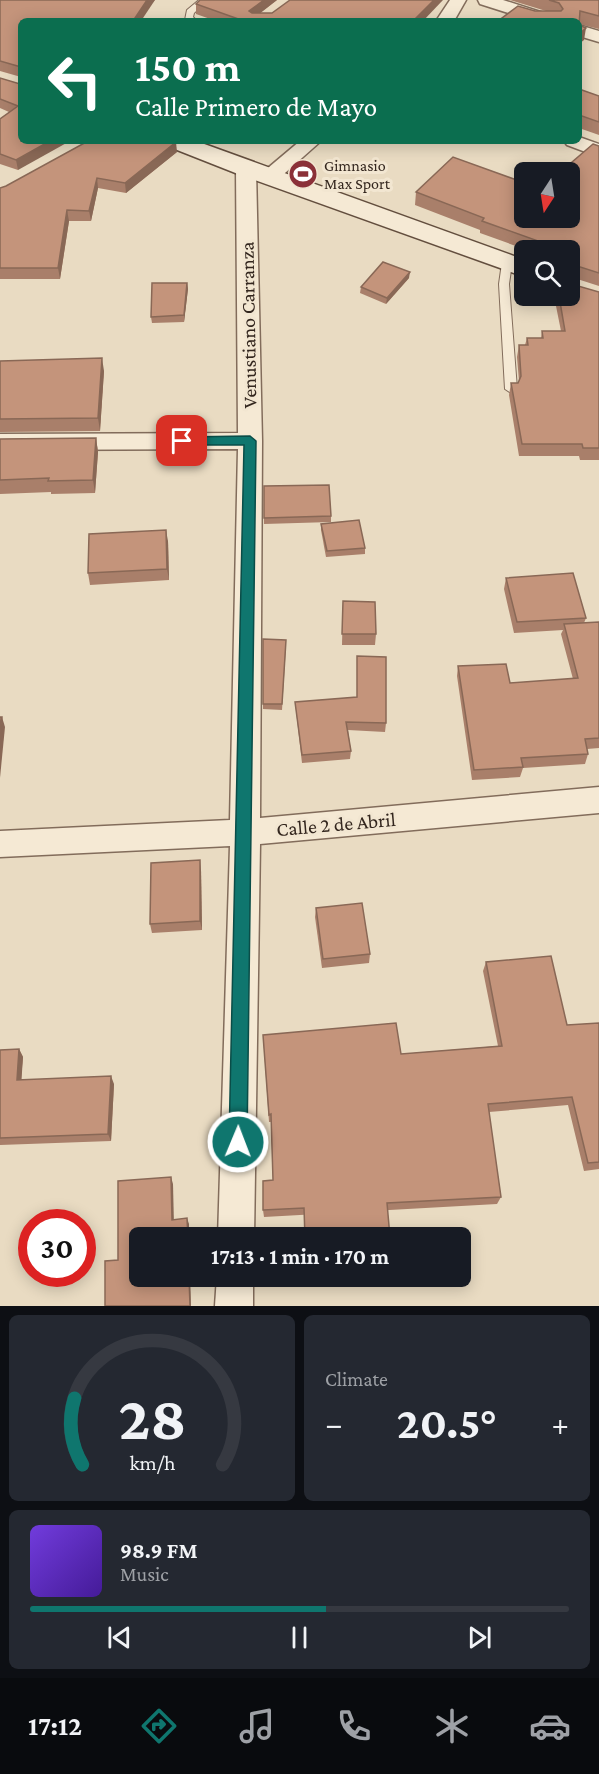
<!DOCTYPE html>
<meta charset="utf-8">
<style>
:root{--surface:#171b24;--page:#242831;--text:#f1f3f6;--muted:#9ea1a6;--line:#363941;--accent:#0f766e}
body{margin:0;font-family:"Crimson Pro",serif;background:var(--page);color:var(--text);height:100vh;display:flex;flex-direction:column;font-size:22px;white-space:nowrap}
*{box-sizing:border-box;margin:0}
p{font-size:20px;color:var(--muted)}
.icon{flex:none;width:33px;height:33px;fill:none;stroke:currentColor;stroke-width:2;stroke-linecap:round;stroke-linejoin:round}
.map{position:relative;height:1306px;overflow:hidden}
.sheet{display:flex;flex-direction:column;gap:9px;padding:9px;background:#0d0f14;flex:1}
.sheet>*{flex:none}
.guide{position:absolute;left:18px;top:18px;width:564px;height:126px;border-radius:9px;box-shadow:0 3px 15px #0003;background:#0b6e4f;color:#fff;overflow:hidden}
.needle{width:39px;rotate:192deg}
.buttons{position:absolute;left:514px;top:162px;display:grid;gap:12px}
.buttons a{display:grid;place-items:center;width:66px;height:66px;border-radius:9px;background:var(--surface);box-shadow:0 3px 15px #0003;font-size:30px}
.speed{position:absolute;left:18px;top:1209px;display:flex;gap:12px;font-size:30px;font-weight:700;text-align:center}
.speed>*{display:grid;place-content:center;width:78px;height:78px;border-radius:50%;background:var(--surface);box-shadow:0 3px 15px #0003;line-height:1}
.speed .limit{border:9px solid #d22;background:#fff;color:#111}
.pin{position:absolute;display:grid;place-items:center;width:51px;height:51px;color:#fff;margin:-26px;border-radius:12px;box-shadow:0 3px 9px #0006}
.me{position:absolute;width:66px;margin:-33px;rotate:1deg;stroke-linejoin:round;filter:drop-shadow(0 0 4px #0008)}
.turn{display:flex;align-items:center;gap:21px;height:126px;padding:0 18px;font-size:27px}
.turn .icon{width:78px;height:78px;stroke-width:2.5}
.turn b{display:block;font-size:42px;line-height:51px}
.big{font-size:45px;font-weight:700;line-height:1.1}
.sheet .card{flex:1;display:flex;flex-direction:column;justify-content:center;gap:9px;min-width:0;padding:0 21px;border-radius:9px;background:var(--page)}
.sheet .dial{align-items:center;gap:0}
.dial svg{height:156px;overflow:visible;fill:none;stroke:var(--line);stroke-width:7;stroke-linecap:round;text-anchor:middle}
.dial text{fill:var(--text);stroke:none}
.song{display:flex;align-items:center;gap:18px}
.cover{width:72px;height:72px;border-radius:9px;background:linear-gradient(135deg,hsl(260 70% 55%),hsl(260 70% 35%))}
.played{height:6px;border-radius:3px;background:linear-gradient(90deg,var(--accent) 55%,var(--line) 55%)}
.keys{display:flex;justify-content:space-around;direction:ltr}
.heat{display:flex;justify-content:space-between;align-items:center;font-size:33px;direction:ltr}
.sheet .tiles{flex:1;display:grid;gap:9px;grid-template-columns:1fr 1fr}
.card:last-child{grid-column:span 2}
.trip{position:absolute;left:129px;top:1227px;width:342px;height:60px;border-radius:9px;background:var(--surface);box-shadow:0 3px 15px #0003;font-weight:700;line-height:60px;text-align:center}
.tab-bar{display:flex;height:96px;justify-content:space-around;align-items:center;background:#090b0e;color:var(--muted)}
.tab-bar .icon{width:42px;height:42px}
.tab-bar .on{color:var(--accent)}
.tab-bar b{font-size:27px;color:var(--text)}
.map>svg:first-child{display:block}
</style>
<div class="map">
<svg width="599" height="1306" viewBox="0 0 599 1306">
<rect width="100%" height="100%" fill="#e9dbc2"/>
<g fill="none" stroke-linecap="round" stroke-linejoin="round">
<g stroke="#826c5b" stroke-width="2">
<g id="lane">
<path d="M 199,0 L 208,0 L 194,13 L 193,17 L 197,21 L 185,20 L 187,10 Z"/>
<path d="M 507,260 L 512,263 L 509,284 L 517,389 L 511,393 L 505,389 L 499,284 L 502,263 Z"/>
</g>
</g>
<g stroke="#826c5b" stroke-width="3">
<g id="street">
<path d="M 450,0 L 466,0 L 454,21 L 436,21 Z"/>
<path d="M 478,0 L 503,0 L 556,17 L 559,21 L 533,21 L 480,4 Z"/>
<path d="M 579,25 L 599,31 L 599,42 L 579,36 Z"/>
<path d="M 579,137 L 599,144 L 599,157 L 567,145 L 564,141 L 579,141 Z"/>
<path d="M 300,141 L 321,141 L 276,181 L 262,181 L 259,177 L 262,173 Z"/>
<path d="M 246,163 L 253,165 L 256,169 L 262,441 L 260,818 L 599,787 L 599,813 L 260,844 L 254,1238 L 218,1238 L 230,846 L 0,857 L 0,831 L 230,820 L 238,449 L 0,450 L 0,434 L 238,433 L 236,169 L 239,165 Z"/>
<path d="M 217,1276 L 253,1276 L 253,1306 L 215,1306 Z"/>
</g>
</g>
<g stroke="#634e3e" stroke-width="3">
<path id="secondary" d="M 163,141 L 196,141 L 525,260 L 525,277 L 238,174 L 167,146 Z"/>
</g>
<use href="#lane" fill="#f5e9d4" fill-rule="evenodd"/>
<use href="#street" fill="#f5e9d4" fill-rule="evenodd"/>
<use href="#secondary" fill="#f5e9d4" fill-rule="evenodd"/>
</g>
<g fill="#a97f6a">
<path d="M 0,0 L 155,0 L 21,141 L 18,170 L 0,164 L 0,119 L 9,112 L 0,108 L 0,78 L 20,84 L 21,77 L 0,71 Z"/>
<path d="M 200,0 L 277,0 L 260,13 L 423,21 L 216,21 L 196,14 L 196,4 Z"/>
<path d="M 510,0 L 599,0 L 599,29 L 579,24 L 584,40 L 535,11 L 546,11 Z"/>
<path d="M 579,89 L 599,96 L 599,135 L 579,128 Z"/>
<path d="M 599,146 L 599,286 L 571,277 L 571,284 L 599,292 L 599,460 L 580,460 L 579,456 L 519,456 L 509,395 L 511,383 L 518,383 L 519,381 L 517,357 L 519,345 L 525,345 L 527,338 L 541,338 L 542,331 L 561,331 L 554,296 L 570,296 L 570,250 L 527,250 L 480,233 L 480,230 L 415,205 L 416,192 L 525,218 L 565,168 Z"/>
<path d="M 177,152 L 126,193 L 98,188 L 91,221 L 69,221 L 60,279 L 0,279 L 0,188 Z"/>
<path d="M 409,278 L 386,304 L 360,293 L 361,287 Z"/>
<path d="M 187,283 L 188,289 L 184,322 L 152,323 L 151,317 Z"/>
<path d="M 0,361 L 104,371 L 100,431 L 0,432 Z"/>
<path d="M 96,438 L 98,452 L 95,493 L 51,494 L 51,492 L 0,494 L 0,439 Z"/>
<path d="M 264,486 L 331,516 L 331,522 L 264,524 Z"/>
<path d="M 321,524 L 365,548 L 365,554 L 326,557 L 321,530 Z"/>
<path d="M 168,541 L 169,580 L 90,585 L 88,573 Z"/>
<path d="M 506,578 L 586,618 L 584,623 L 599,622 L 599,748 L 587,749 L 588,754 L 585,764 L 523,768 L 520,777 L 472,780 L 457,676 L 458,666 L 510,683 L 573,679 L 561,634 L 563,630 L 514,633 L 504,589 Z"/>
<path d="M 343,601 L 376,634 L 375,645 L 342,645 Z"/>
<path d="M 263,639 L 286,646 L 282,710 L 263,709 Z"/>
<path d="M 357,656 L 386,723 L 385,732 L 348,730 L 351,751 L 350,759 L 302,763 L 296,711 L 295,702 L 357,697 Z"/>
<path d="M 201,870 L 202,930 L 152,933 L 150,924 Z"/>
<path d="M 316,908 L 370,954 L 369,963 L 322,968 L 315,917 Z"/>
<path d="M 486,962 L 567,1025 L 599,1023 L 599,1169 L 584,1171 L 568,1105 L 489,1112 L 501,1197 L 497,1204 L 264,1217 L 263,1210 L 273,1180 L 271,1122 L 269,1122 L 263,1035 L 401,1054 L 498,1046 L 483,971 Z"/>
<path d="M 19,1049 L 23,1057 L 21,1079 L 114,1084 L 111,1141 L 0,1145 L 0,1050 Z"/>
</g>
<g fill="#896856">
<path d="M 147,0 L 155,0 L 141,21 L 133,21 Z"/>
<path d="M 264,0 L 277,0 L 250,21 L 249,11 Z"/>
<path d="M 434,0 L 443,0 L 423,21 L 413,21 Z"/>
<path d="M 586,28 L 584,40 L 579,44 L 579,34 Z"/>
<path d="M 50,141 L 70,141 L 18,170 L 16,160 Z"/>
<path d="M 176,142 L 177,152 L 126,193 L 125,183 Z"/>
<path d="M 97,178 L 98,188 L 91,221 L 89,211 Z"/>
<path d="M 67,210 L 69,221 L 60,279 L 58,268 Z"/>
<path d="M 410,272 L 409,278 L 386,304 L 387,298 Z"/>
<path d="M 187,283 L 188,289 L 184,322 L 184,315 Z"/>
<path d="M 102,358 L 104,371 L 100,431 L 98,418 Z"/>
<path d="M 96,438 L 98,452 L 95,493 L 93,480 Z"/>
<path d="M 166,530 L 168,541 L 169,580 L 167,569 Z"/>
<path d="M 2,717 L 5,727 L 0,778 L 0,732 Z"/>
<path d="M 200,860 L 201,870 L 202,930 L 200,921 Z"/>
<path d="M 19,1049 L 23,1057 L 21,1087 L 17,1080 Z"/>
<path d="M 111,1076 L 114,1084 L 111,1141 L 108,1134 Z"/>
<path d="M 171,1177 L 173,1184 L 174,1226 L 172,1220 Z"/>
<path d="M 187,1218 L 189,1224 L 189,1238 L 188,1238 Z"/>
<path d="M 189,1276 L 190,1276 L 191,1306 L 190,1306 Z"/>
</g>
<g fill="#c4947b" stroke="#896856" stroke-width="1.5">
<path d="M 0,0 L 147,0 L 133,21 L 21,21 L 21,67 L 0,61 Z"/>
<path d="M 200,0 L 264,0 L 249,11 L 252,13 L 272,13 L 290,0 L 434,0 L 413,21 L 244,21 L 196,4 Z"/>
<path d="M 549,0 L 599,0 L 599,16 L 580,11 L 579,25 L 586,28 L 579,34 L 579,21 L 498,21 L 518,6 L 535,11 L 561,11 L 563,9 L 559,3 Z"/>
<path d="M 21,67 L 21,141 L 50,141 L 16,160 L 0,154 L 0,119 L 18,106 L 0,99 L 0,78 L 20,84 Z"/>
<path d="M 579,89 L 599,96 L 599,122 L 579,115 Z"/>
<path d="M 88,141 L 174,141 L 176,142 L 125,183 L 97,178 L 89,211 L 67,210 L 58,268 L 0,268 L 0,188 L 6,186 Z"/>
<path d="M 593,144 L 599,146 L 599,273 L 571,264 L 571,284 L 599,292 L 599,448 L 583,448 L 582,444 L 522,444 L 511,383 L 518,383 L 521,376 L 519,345 L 528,345 L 527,338 L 543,338 L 542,331 L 565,331 L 559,296 L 570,296 L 570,250 L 563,250 L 482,221 L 484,218 L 416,192 L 453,157 L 525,183 L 525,218 L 570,218 L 570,172 L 552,172 L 560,165 L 565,168 Z"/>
<path d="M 383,262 L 410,272 L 387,298 L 361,287 Z"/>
<path d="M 152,283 L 187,283 L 184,315 L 151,317 Z"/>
<path d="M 102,358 L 98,418 L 0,419 L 0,361 Z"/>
<path d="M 96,438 L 93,480 L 48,481 L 49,478 L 0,480 L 0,439 Z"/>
<path d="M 329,485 L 331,516 L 264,518 L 264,486 Z"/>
<path d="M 359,520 L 365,548 L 327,551 L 321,524 Z"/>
<path d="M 166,530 L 167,569 L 88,573 L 89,534 Z"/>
<path d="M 573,573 L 586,618 L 517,622 L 506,578 Z"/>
<path d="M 343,601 L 375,602 L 376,634 L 342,634 Z"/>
<path d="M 599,622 L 599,738 L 585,739 L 588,754 L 521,758 L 523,767 L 474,770 L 458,666 L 506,664 L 510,683 L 578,678 L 564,624 Z"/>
<path d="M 263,639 L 286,640 L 282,704 L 263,704 Z"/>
<path d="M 357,656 L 386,657 L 386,723 L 346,722 L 351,751 L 302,755 L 295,702 L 357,697 Z"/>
<path d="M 0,717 L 2,717 L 0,732 Z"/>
<path d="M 200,860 L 200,921 L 150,924 L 151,863 Z"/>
<path d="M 362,903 L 370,954 L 323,959 L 316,908 Z"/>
<path d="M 551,956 L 567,1025 L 599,1023 L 599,1162 L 588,1163 L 572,1097 L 488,1104 L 501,1197 L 387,1203 L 390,1237 L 305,1238 L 304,1208 L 263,1210 L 263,1181 L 273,1180 L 271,1114 L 269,1115 L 263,1035 L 396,1023 L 401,1054 L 502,1046 L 486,962 Z"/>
<path d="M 19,1049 L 17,1080 L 111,1076 L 108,1134 L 0,1138 L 0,1050 Z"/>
<path d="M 171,1177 L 172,1220 L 187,1218 L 188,1238 L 140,1238 L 140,1276 L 189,1276 L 190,1306 L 105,1306 L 105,1261 L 118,1260 L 118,1181 Z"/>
</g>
<path fill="#0f766e" stroke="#0a4d48" stroke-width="1.5" d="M 250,436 L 256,441 L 247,1142 L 244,1148 L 238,1151 L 232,1148 L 229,1142 L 244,445 L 182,445 L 176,441 L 182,437 Z"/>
<defs>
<g id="stadium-disc" transform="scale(1.5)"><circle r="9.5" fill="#8b3038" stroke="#f2e6d1"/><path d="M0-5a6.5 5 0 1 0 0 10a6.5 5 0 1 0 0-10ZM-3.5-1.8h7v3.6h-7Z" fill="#fff"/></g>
</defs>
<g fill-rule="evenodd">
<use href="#stadium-disc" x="303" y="174"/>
</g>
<g text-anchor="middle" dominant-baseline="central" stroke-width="6" stroke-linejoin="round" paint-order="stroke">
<g font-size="16" fill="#33261e" stroke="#f2e6d1" text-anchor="start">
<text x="324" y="165">Gimnasio<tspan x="324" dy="18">Max Sport</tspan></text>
</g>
<g font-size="20" fill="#33261e" stroke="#f2e6d1">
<text transform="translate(248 325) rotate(-91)">Venustiano Carranza</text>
<text transform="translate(336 824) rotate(-5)">Calle 2 de Abril</text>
</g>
</g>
</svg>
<div class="buttons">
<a><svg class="needle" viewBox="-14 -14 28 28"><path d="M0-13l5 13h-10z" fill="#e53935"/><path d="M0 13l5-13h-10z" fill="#9ea1a6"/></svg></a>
<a><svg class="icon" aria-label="search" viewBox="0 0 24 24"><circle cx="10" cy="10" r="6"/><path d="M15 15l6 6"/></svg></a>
</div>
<div class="speed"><div class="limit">30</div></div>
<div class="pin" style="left:182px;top:441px;background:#d93025"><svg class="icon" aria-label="arrive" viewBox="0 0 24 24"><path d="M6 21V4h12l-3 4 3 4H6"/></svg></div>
<svg class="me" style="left:238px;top:1142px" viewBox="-20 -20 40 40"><circle r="17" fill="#0f766e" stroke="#fff" stroke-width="3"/><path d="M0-11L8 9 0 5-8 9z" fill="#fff"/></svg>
<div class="trip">17:13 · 1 min · 170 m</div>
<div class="guide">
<div class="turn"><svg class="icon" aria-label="left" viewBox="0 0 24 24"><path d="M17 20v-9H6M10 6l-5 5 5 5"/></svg><div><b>150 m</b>Calle Primero de Mayo</div></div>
</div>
</div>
<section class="sheet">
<div class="tiles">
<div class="card dial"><svg viewBox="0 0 100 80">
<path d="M14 69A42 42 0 1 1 86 69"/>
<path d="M14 69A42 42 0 0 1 10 35" stroke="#0f766e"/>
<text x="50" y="56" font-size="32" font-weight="700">28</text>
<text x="50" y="72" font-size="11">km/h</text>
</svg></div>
<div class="card"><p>Climate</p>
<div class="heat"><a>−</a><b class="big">20.5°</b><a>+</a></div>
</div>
<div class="card">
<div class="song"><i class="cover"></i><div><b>98.9 FM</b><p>Music</p></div></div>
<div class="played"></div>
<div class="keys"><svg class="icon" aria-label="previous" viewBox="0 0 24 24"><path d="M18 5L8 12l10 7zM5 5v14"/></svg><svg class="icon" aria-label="pause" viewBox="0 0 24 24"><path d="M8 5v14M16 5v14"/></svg><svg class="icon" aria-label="next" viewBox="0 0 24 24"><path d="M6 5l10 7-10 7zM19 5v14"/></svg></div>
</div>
</div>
</section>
<nav class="tab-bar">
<b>17:12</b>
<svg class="icon on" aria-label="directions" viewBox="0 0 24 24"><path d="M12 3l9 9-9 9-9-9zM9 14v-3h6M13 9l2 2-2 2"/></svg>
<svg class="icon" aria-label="music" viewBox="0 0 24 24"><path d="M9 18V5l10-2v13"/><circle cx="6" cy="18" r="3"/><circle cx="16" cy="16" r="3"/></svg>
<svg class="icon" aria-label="phone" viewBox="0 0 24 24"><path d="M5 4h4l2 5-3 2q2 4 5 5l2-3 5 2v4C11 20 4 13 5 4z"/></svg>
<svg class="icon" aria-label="climate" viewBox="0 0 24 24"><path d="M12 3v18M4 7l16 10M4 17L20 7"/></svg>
<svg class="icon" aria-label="car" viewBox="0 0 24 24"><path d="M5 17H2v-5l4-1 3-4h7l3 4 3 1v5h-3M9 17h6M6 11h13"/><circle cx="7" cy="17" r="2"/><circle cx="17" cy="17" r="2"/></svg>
</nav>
